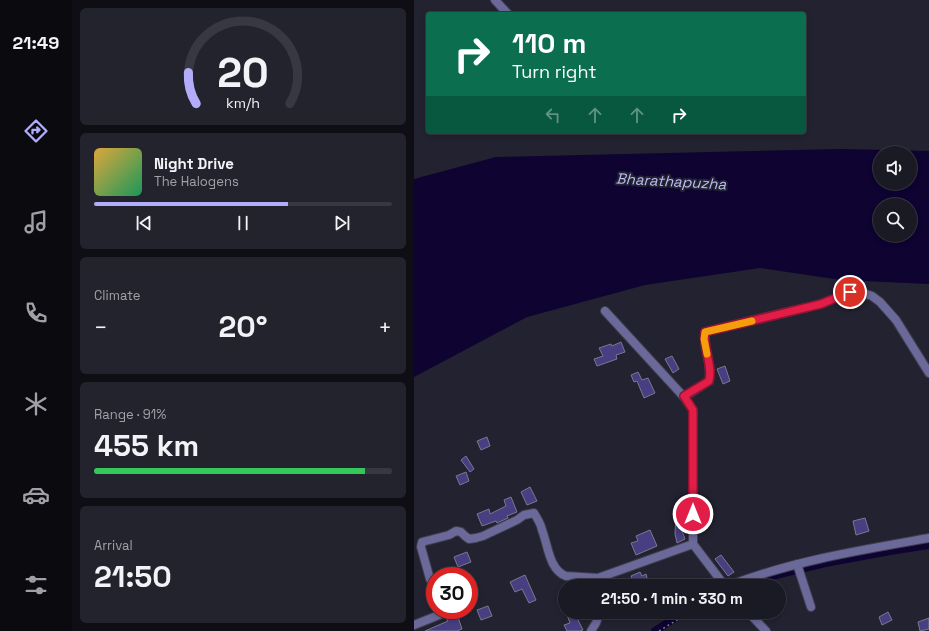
<!DOCTYPE html>
<meta charset="utf-8">
<style>
:root{--surface:#1a1a25;--page:#23232d;--text:#f1f3f6;--muted:#9fa1a7;--line:#383842;--accent:#b1adfa}
body{margin:0;font-family:"Space Grotesk",sans-serif;background:var(--page);color:var(--text);height:100vh;display:flex;flex-direction:column;font-size:15px;white-space:nowrap}
*{box-sizing:border-box;margin:0}
p{font-size:13px;color:var(--muted)}
.icon{flex:none;width:22px;height:22px;fill:none;stroke:currentColor;stroke-width:2;stroke-linecap:round;stroke-linejoin:round}
.map{position:relative;flex:1;overflow:hidden}
.drawer{display:flex;flex-direction:column;gap:8px;padding:8px;background:#0e0e14;width:342px}
.drawer>*{flex:none}
.hud{position:absolute;left:12px;top:12px;width:380px;height:122px;border-radius:4px;box-shadow:0 2px 6px #0003,0 0 0 1px var(--line);background:#0b6e4f;color:#fff;overflow:hidden}
.fabs{position:absolute;left:459px;top:146px;display:grid;gap:8px}
.fabs a{display:grid;place-items:center;width:44px;height:44px;border-radius:50%;background:var(--surface);box-shadow:0 2px 6px #0003,0 0 0 1px var(--line);font-size:20px}
.speed{position:absolute;left:12px;top:567px;display:flex;gap:8px;font-size:20px;font-weight:700;text-align:center}
.speed>*{display:grid;place-content:center;width:52px;height:52px;border-radius:50%;background:var(--surface);box-shadow:0 2px 6px #0003,0 0 0 1px var(--line);line-height:1}
.speed .limit{border:6px solid #d22;background:#fff;color:#111}
.pin{position:absolute;display:grid;place-items:center;width:34px;height:34px;color:#fff;margin:-17px;border:2px solid #fff;border-radius:50%;box-shadow:0 1px 4px #0007}
.me{position:absolute;width:44px;margin:-22px;rotate:0deg;stroke-linejoin:round;filter:drop-shadow(0 0 3px #0008)}
.turn{display:flex;align-items:center;gap:14px;height:84px;padding:0 20px;font-size:18px}
.turn .icon{width:52px;height:52px;stroke-width:2.5}
.turn b{display:block;font-size:28px;line-height:34px}
.lanes{display:flex;align-items:center;height:38px;padding:0 20px;background:#0003;justify-content:center;gap:20px;direction:ltr}
.lanes .off{opacity:.35}
.big{font-size:30px;font-weight:800;line-height:1.1}
.drawer .tile{flex:1;display:flex;flex-direction:column;justify-content:center;gap:6px;min-width:0;padding:0 14px;border-radius:6px;background:var(--page)}
.drawer .dial{align-items:center;gap:0}
.dial svg{height:104px;overflow:visible;fill:none;stroke:var(--line);stroke-width:7;stroke-linecap:round;text-anchor:middle}
.dial text{fill:var(--text);stroke:none}
.song{display:flex;align-items:center;gap:12px}
.cover{width:48px;height:48px;border-radius:6px;background:linear-gradient(135deg,hsl(40 70% 55%),hsl(150 70% 35%))}
.played{height:4px;border-radius:2px;background:linear-gradient(90deg,var(--accent) 65%,var(--line) 65%)}
.keys{display:flex;justify-content:space-around;direction:ltr}
.heat{display:flex;justify-content:space-between;align-items:center;font-size:22px;direction:ltr}
.charge{height:6px;border-radius:3px;background:linear-gradient(90deg,#34c759 91%,var(--line) 0)}
.trip{position:absolute;left:144px;top:579px;width:228px;height:40px;border-radius:20px;background:var(--surface);box-shadow:0 2px 6px #0003,0 0 0 1px var(--line);font-weight:800;line-height:40px;text-align:center}
main{display:flex;flex:1;min-height:0}
.dock{display:flex;flex-direction:column;width:72px;justify-content:space-around;align-items:center;background:#0a0a0f;color:var(--muted)}
.dock .icon{width:28px;height:28px}
.dock .active{color:var(--accent)}
.dock b{font-size:18px;color:var(--text)}
.map>svg:first-child{display:block}
</style>
<main>
<nav class="dock">
<b>21:49</b>
<svg class="icon active" aria-label="directions" viewBox="0 0 24 24"><path d="M12 3l9 9-9 9-9-9zM9 14v-3h6M13 9l2 2-2 2"/></svg>
<svg class="icon" aria-label="music" viewBox="0 0 24 24"><path d="M9 18V5l10-2v13"/><circle cx="6" cy="18" r="3"/><circle cx="16" cy="16" r="3"/></svg>
<svg class="icon" aria-label="phone" viewBox="0 0 24 24"><path d="M5 4h4l2 5-3 2q2 4 5 5l2-3 5 2v4C11 20 4 13 5 4z"/></svg>
<svg class="icon" aria-label="climate" viewBox="0 0 24 24"><path d="M12 3v18M4 7l16 10M4 17L20 7"/></svg>
<svg class="icon" aria-label="car" viewBox="0 0 24 24"><path d="M5 17H2v-5l4-1 3-4h7l3 4 3 1v5h-3M9 17h6M6 11h13"/><circle cx="7" cy="17" r="2"/><circle cx="17" cy="17" r="2"/></svg>
<svg class="icon" aria-label="filters" viewBox="0 0 24 24"><path d="M4 7h16M4 17h16"/><circle cx="9" cy="7" r="2"/><circle cx="15" cy="17" r="2"/></svg>
</nav>
<section class="drawer">
<div class="tile dial"><svg viewBox="0 0 100 80">
<path d="M14 69A42 42 0 1 1 86 69"/>
<path d="M14 69A42 42 0 0 1 8 45" stroke="#b1adfa"/>
<text x="50" y="56" font-size="32" font-weight="700">20</text>
<text x="50" y="72" font-size="11">km/h</text>
</svg></div>
<div class="tile">
<div class="song"><i class="cover"></i><div><b>Night Drive</b><p>The Halogens</p></div></div>
<div class="played"></div>
<div class="keys"><svg class="icon" aria-label="previous" viewBox="0 0 24 24"><path d="M18 5L8 12l10 7zM5 5v14"/></svg><svg class="icon" aria-label="pause" viewBox="0 0 24 24"><path d="M8 5v14M16 5v14"/></svg><svg class="icon" aria-label="next" viewBox="0 0 24 24"><path d="M6 5l10 7-10 7zM19 5v14"/></svg></div>
</div>
<div class="tile"><p>Climate</p>
<div class="heat"><a>−</a><b class="big">20°</b><a>+</a></div>
</div>
<div class="tile"><p>Range · 91%</p><b class="big">455 km</b><div class="charge"></div></div>
<div class="tile"><p>Arrival</p><b class="big">21:50</b></div>
</section>
<div class="map">
<svg width="515" height="631" viewBox="0 0 515 631">
<rect width="100%" height="100%" fill="#222231"/>
<path fill="#0e0331" fill-rule="evenodd" d="M 428,149 L 515,151 L 515,284 L 427,280 L 346,268 L 231,285 L 113,317 L 0,377 L 0,179 L 82,157 ZM 466,153 L 496,153 L 496,183 L 466,183 ZM 466,205 L 496,205 L 496,235 L 466,235 Z"/>
<g fill="none" stroke-linecap="round" stroke-linejoin="round">
<g stroke="#0e0331" stroke-width="8">
<path d="M 329,583 L 411,563 L 476,551 L 515,545"/>
<path d="M 241,631 L 270,612"/>
</g>
</g>
<g fill="#473f82" stroke="#79798c">
<path d="M 207,342 L 211,352 L 202,355 L 203,359 L 183,366 L 180,359 L 189,356 L 185,348 L 197,344 L 198,346 Z"/>
<path d="M 258,356 L 265,369 L 259,373 L 251,359 Z"/>
<path d="M 311,366 L 316,381 L 309,384 L 303,369 Z"/>
<path d="M 224,372 L 228,380 L 234,378 L 241,393 L 230,398 L 223,381 L 220,382 L 217,375 Z"/>
<path d="M 73,437 L 76,446 L 67,450 L 63,441 Z"/>
<path d="M 52,456 L 60,469 L 56,472 L 47,460 Z"/>
<path d="M 52,472 L 55,481 L 46,485 L 42,476 Z"/>
<path d="M 116,487 L 123,501 L 113,505 L 107,492 Z"/>
<path d="M 97,497 L 103,512 L 93,516 L 94,518 L 83,523 L 82,521 L 68,526 L 63,514 L 75,509 L 76,514 L 92,506 L 90,500 Z"/>
<path d="M 274,511 L 272,530 L 267,528 L 271,539 L 263,543 L 261,534 L 262,513 Z"/>
<path d="M 451,518 L 455,531 L 442,535 L 439,521 Z"/>
<path d="M 236,530 L 243,546 L 222,555 L 217,543 L 224,541 L 222,536 Z"/>
<path d="M 53,552 L 57,562 L 44,567 L 40,557 Z"/>
<path d="M 307,555 L 320,572 L 314,576 L 301,559 Z"/>
<path d="M 226,572 L 228,576 L 232,574 L 234,582 L 230,584 L 231,586 L 221,586 L 217,576 Z"/>
<path d="M 111,575 L 122,600 L 115,603 L 108,589 L 101,592 L 96,582 Z"/>
<path d="M 74,606 L 78,616 L 67,620 L 63,610 Z"/>
<path d="M 152,612 L 160,612 L 169,630 L 166,631 L 153,631 L 150,625 L 156,623 Z"/>
<path d="M 474,612 L 478,620 L 468,625 L 465,617 Z"/>
<path d="M 38,615 L 40,619 L 44,617 L 48,629 L 43,631 L 11,631 L 34,621 L 32,618 Z"/>
<path d="M 515,618 L 515,629 L 506,631 L 504,622 Z"/>
</g>
<g fill="none" stroke-linecap="round" stroke-linejoin="round">
<g stroke="#3e3e4d" stroke-width="10">
<g id="minor">
<path d="M 81,0 L 94,14"/>
<path d="M 191,311 L 270,397 L 279,410 L 279,544"/>
<path d="M 270,397 L 295,381 C 299,365 289,349 291,332 L 407,304 L 436,292 L 449,293 L 458,296 L 466,302 L 482,320 L 515,373"/>
<path d="M 383,564 L 397,607"/>
<path d="M 182,586 L 184,578 L 279,544 L 311,586"/>
<path d="M 314,586 C 378,561 447,550 515,538"/>
<path d="M 21,588 L 16,579 L 7,547 L 8,542 L 35,535 L 42,531 L 47,532 L 51,536 L 55,539 L 62,538 L 69,536 L 103,520 L 110,515 L 120,513 C 123,518 127,524 128,530 C 134,545 135,570 152,576 L 184,578"/>
<path d="M 334,612 L 352,631"/>
<path d="M 0,625 L 30,613 L 29,610"/>
<path d="M 177,631 L 182,623 L 186,612"/>
</g>
</g>
<g stroke="#7c7c89" stroke-width="1.5" stroke-dasharray="2 3" stroke-linecap="butt">
<path d="M 55,602 L 59,600"/>
<path d="M 245,631 L 276,612"/>
</g>
<use href="#minor" stroke="#6b699a" stroke-width="8"/>
</g>
<g fill="none" stroke-linecap="round" stroke-linejoin="round">
<g stroke="#92132f" stroke-width="10">
<path id="route" d="M 279,514 L 279,410 L 270,396 L 295,381 C 299,365 289,349 291,332 L 407,304 L 436,292"/>
</g>
<use href="#route" stroke="#e11d48" stroke-width="7"/>
<path stroke="#f59e0b" stroke-width="7" d="M 293,354 L 290,339 L 291,332 L 338,321"/>
</g>
<g text-anchor="middle" dominant-baseline="central" stroke-width="4" stroke-linejoin="round" paint-order="stroke">
<g font-size="15" font-style="italic" fill="#bbbaf5" stroke="#222231">
<text transform="translate(257 181) rotate(3)">Bharathapuzha</text>
</g>
</g>
</svg>
<div class="fabs">
<a><svg class="icon" aria-label="sound" viewBox="0 0 24 24"><path d="M4 9h4l5-4v14l-5-4H4zM17 9q2 3 0 6"/></svg></a>
<a><svg class="icon" aria-label="search" viewBox="0 0 24 24"><circle cx="10" cy="10" r="6"/><path d="M15 15l6 6"/></svg></a>
</div>
<div class="speed"><div class="limit">30</div></div>
<div class="pin" style="left:436px;top:292px;background:#d93025"><svg class="icon" aria-label="arrive" viewBox="0 0 24 24"><path d="M6 21V4h12l-3 4 3 4H6"/></svg></div>
<svg class="me" style="left:279px;top:514px" viewBox="-20 -20 40 40"><circle r="17" fill="#e11d48" stroke="#fff" stroke-width="3"/><path d="M0-11L8 9 0 5-8 9z" fill="#fff"/></svg>
<div class="trip">21:50 · 1 min · 330 m</div>
<div class="hud">
<div class="turn"><svg class="icon" aria-label="right" viewBox="0 0 24 24"><path d="M7 20v-9h11M14 6l5 5-5 5"/></svg><div><b>110 m</b>Turn right</div></div>
<div class="lanes"><svg class="icon off" aria-label="left" viewBox="0 0 24 24"><path d="M17 20v-9H6M10 6l-5 5 5 5"/></svg><svg class="icon off" aria-label="ahead" viewBox="0 0 24 24"><path d="M12 20V5M6 11l6-6 6 6"/></svg><svg class="icon off" aria-label="ahead" viewBox="0 0 24 24"><path d="M12 20V5M6 11l6-6 6 6"/></svg><svg class="icon" aria-label="right" viewBox="0 0 24 24"><path d="M7 20v-9h11M14 6l5 5-5 5"/></svg></div>
</div>
</div>
</main>
